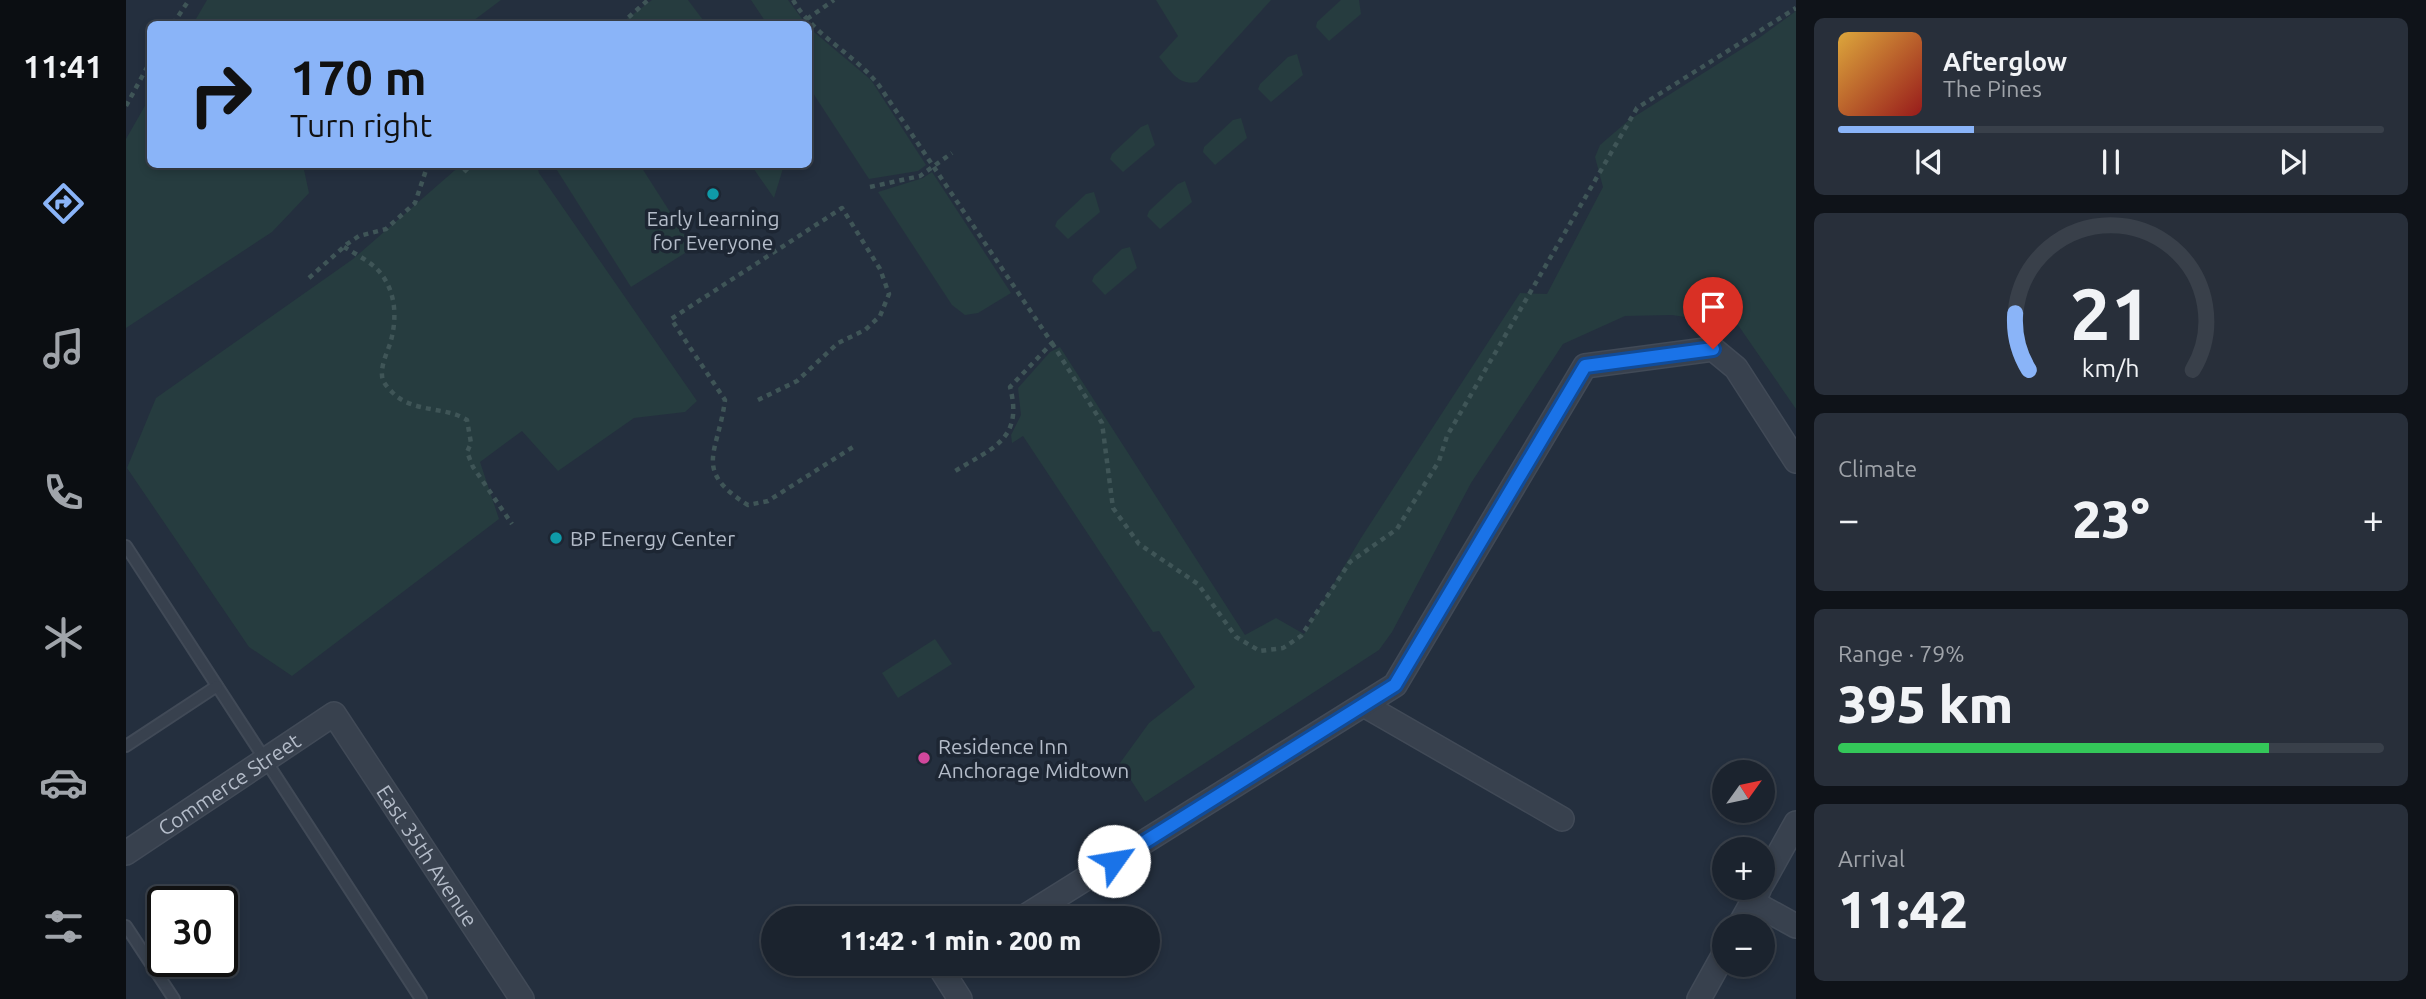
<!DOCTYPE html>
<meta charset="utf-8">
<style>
:root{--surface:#1b232e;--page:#282f3a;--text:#f1f3f6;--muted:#a0a4aa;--line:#39404a;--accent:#8ab4f8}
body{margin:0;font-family:Ubuntu,sans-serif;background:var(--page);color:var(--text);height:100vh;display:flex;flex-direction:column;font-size:26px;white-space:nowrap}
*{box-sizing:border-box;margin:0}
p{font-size:23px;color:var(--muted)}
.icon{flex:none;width:38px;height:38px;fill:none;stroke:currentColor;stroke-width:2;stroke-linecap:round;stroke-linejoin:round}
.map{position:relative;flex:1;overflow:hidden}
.panel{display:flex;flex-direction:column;gap:18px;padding:18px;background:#0f1319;width:630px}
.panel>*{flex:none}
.top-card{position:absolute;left:21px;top:21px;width:665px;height:147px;border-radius:10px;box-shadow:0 4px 10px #0003,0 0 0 2px var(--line);background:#8ab4f8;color:#111;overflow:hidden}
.needle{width:46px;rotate:57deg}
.controls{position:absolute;left:1586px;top:760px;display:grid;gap:14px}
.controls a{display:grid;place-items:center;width:63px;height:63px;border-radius:50%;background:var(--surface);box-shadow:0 4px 10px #0003,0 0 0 2px var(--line);font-size:35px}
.speed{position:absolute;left:21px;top:886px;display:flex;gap:14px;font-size:35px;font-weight:700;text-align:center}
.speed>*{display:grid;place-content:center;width:91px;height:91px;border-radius:50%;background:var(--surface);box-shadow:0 4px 10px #0003,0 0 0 2px var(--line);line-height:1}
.speed .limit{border:4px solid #111;border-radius:10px;background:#fff;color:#111}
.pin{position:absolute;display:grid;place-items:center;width:60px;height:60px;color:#fff;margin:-72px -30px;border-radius:50% 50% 50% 0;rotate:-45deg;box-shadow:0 0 7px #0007}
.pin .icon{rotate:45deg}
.me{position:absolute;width:77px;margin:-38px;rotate:58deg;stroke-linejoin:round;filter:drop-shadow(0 0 5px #0008)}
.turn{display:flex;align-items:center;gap:24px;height:147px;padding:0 28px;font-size:32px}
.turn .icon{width:91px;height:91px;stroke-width:2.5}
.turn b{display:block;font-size:49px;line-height:60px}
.big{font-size:52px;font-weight:800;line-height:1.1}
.panel .card{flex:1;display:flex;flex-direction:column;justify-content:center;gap:10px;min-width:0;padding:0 24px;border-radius:10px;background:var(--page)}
.panel .dial{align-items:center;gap:0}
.dial svg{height:182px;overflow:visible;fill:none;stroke:var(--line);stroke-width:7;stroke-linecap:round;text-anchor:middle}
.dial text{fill:var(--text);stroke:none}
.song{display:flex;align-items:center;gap:21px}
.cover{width:84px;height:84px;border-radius:10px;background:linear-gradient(135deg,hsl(40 70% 55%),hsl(0 70% 35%))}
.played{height:7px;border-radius:4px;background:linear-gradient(90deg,var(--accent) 25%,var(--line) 25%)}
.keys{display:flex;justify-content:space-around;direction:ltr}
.heat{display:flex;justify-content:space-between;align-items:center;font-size:38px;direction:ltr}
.charge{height:10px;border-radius:5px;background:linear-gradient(90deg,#34c759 79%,var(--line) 0)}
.trip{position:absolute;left:635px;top:906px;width:399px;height:70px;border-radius:35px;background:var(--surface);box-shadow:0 4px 10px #0003,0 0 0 2px var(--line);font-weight:800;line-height:70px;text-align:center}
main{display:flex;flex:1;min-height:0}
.dock{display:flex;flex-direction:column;width:126px;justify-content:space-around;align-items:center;background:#0b0e12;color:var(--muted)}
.dock .icon{width:49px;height:49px}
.dock .current{color:var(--accent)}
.dock b{font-size:32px;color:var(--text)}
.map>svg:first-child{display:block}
</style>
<main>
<nav class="dock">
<b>11:41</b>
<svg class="icon current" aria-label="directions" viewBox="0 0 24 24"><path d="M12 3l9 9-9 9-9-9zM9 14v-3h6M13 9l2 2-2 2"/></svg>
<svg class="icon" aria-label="music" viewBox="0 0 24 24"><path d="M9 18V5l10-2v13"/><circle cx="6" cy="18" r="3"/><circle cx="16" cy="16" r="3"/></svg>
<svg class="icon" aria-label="phone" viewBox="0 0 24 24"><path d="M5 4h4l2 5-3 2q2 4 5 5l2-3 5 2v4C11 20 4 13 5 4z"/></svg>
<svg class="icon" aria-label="climate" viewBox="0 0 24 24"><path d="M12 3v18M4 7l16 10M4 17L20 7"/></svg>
<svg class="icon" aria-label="car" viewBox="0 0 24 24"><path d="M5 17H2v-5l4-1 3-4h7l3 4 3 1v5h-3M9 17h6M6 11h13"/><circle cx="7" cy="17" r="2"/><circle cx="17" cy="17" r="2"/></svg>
<svg class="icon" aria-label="filters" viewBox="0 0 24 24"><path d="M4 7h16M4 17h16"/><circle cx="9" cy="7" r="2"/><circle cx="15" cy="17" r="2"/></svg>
</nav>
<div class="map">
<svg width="1670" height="999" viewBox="0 0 1670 999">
<rect width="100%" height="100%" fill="#242f3e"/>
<g fill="#263c3f">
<path d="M 81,0 L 375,0 L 343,24 L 169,22 L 67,24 Z"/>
<path d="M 526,0 L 562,0 L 580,24 L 494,24 Z"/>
<path d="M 625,0 L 662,0 L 680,24 L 641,24 Z"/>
<path d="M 1030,0 L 1145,0 L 1071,82 C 1052,86 1045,71 1033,57 L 1052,36 Z"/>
<path d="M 1215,0 L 1233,0 L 1235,14 L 1203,41 L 1190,27 L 1191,22 Z"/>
<path d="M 1670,11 L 1670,409 L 1612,325 L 1546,315 L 1499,316 L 1437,344 L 1345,483 L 1266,632 L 1253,650 L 1019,802 L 994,763 L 1023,723 L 1069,687 L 1033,631 L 1027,632 L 897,436 L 886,443 L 885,435 L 895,415 L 892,388 L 924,352 L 934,347 L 1119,635 L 1150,618 L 1178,634 L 1235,538 L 1394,293 L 1421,294 L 1477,187 L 1469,157 L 1474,145 L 1503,120 L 1633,38 Z"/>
<path d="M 682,27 L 745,80 L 800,165 L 792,171 L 743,179 L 683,87 Z"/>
<path d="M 1171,54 L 1177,75 L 1145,102 L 1132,89 L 1134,84 L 1162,57 Z"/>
<path d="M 24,97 L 24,164 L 177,165 L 183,193 L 146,232 L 0,328 L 0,139 Z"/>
<path d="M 1115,118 L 1121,138 L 1089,165 L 1077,152 L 1078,147 L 1107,120 Z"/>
<path d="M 1022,124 L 1029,145 L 997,172 L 984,159 L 986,154 L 1015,127 Z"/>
<path d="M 336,164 L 411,165 L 413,173 L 571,401 L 559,412 L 508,418 L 432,471 L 396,431 L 354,462 L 373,519 L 166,676 L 123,647 L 1,468 L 30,398 L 227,259 Z"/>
<path d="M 431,165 L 514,165 L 567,248 L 505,287 L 429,167 Z"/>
<path d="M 625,165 L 658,165 L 648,198 Z"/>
<path d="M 806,172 L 885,293 L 852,313 L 839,315 L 826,305 L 752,192 L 797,178 Z"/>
<path d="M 1059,181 L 1066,202 L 1034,229 L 1021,216 L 1023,211 L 1052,184 Z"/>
<path d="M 968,192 L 974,212 L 942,239 L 929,226 L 931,221 L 960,194 Z"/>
<path d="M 1004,247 L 1011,268 L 979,295 L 966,281 L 968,276 L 996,249 Z"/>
<path d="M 809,639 L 826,664 L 772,698 L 756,673 Z"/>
</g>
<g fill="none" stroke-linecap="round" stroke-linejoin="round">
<g stroke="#414a57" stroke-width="14">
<g id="lane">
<path d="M 0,546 L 295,999"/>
<path d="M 0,746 L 91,686"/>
<path d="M 0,926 L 48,999"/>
</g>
</g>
<g stroke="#414a57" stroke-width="26">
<g id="street">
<path d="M 1238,705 L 1436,819"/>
<path id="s1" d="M 0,853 L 208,714 L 396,999"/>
<path d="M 1636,884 L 1670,823"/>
<path d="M 1626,902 L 1670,926"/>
<path d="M 895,919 L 1269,685 L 1459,366 L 1587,349 L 1610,368 L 1670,461"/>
<path d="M 1613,926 L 1633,890"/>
<path d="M 822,964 L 815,969 L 834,999"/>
<path d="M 1573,999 L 1598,954"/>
</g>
</g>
<g stroke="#3f5557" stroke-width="4.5" stroke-dasharray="5 5" stroke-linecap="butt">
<path d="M 667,0 C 687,35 727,53 752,84 L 926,343 L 884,387 C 898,441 865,448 826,473"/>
<path d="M 681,19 L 708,0"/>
<path d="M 47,24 L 63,0"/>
<path d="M 495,24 L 522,0"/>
<path d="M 0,106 L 24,62"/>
<path d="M 332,164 L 338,172 L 346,164"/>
<path d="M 744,187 L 794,176 L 826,153"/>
<path d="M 218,247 C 228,253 241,260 250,268 C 270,288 272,317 264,344 C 261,352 255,366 256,375 C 256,382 262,388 267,393 C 287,413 319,406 341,420 L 345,443 L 341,452 L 347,467 L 386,524"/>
<path d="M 183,278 L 221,244 L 233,236 L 260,229 L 289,203 L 302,164"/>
<path d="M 926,343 L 976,423 L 987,508 L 1013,544 L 1072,584 L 1110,637 L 1134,651 L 1157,648 L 1175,636 L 1224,562 L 1271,529 L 1313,461 L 1321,436 L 1511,108 L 1670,8"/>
<path d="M 632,400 L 671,381 L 712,343 L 739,330 L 754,316 L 763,294 L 754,269 L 716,208 L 545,319 L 599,400 C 592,454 566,470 622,505 L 642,501 L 727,447"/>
</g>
<use href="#lane" stroke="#38414e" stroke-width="10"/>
<use href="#street" stroke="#38414e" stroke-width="23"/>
</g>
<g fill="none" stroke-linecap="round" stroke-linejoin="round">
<g stroke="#114b97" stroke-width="18">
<path id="route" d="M 988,861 L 1269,685 L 1459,366 L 1587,349"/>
</g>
<use href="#route" stroke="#1a73e8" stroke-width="12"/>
</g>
<g fill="#0f9aa8" stroke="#1d2633" stroke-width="2.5">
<circle cx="587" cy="194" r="7"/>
<circle cx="430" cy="538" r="7"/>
</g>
<circle fill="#d1479c" stroke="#1d2633" stroke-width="2.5" cx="798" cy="758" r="7"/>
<g text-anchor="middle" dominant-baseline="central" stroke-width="7" stroke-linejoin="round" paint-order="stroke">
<g font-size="21" fill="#b4bcc9" stroke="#1d2633" text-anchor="start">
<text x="587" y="218" text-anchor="middle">Early Learning<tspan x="587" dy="24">for Everyone</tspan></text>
<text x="444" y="538">BP Energy Center</text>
<text x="812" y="746">Residence Inn<tspan x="812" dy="24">Anchorage Midtown</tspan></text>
</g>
<g font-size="21" fill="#b4bcc9" stroke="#1d2633">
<text stroke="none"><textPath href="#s1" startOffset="124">Commerce Street</textPath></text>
<text stroke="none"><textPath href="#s1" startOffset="420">East 35th Avenue</textPath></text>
</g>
</g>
</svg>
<div class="controls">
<a><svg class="needle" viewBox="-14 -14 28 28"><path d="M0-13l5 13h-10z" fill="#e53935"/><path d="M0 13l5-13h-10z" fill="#a0a4aa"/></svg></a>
<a>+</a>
<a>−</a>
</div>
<div class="speed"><div class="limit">30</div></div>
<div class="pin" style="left:1587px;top:349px;background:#d93025"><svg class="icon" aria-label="arrive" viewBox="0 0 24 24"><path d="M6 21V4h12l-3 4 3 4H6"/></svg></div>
<svg class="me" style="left:988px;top:861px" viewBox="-20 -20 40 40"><circle r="19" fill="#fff"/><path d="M0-13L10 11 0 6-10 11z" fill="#1a73e8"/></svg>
<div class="trip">11:42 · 1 min · 200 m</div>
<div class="top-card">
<div class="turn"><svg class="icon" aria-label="right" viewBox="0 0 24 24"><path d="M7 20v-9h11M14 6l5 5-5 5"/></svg><div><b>170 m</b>Turn right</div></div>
</div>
</div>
<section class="panel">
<div class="card">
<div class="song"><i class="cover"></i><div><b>Afterglow</b><p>The Pines</p></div></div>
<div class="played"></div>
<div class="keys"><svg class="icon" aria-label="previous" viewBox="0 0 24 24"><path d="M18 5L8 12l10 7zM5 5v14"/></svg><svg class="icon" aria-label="pause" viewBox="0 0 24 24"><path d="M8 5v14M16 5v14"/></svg><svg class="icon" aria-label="next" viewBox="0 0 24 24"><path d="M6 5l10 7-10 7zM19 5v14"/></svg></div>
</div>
<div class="card dial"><svg viewBox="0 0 100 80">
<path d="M14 69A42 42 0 1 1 86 69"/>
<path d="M14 69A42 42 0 0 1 8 44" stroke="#8ab4f8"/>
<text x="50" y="56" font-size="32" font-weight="700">21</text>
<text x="50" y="72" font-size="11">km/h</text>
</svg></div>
<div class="card"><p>Climate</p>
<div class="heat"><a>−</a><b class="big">23°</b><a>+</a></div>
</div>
<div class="card"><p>Range · 79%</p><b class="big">395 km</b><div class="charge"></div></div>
<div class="card"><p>Arrival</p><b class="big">11:42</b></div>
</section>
</main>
